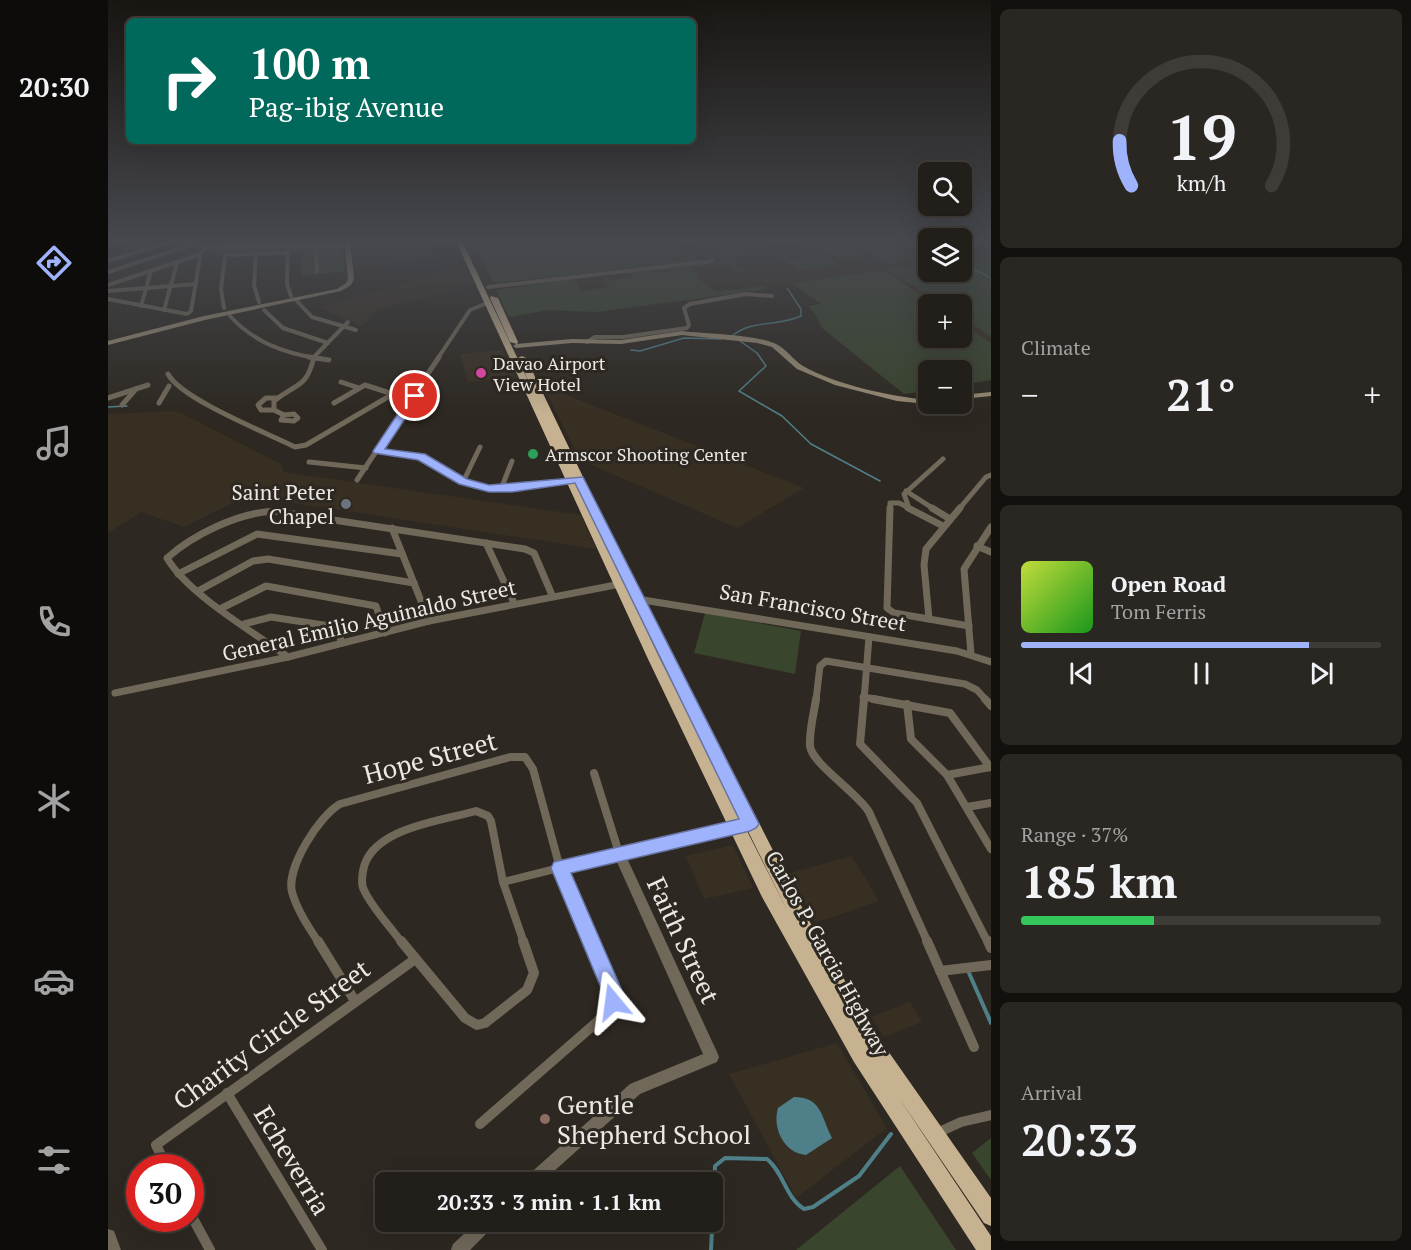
<!DOCTYPE html>
<meta charset="utf-8">
<style>
:root{--surface:#221e19;--page:#2a2722;--text:#f1f3f6;--muted:#a2a2a2;--line:#3f3c38;--accent:#9fb3fd}
body{margin:0;font-family:"PT Serif",serif;background:var(--page);color:var(--text);height:100vh;display:flex;flex-direction:column;font-size:22px;white-space:nowrap}
*{box-sizing:border-box;margin:0}
p{font-size:20px;color:var(--muted)}
.icon{flex:none;width:33px;height:33px;fill:none;stroke:currentColor;stroke-width:2;stroke-linecap:round;stroke-linejoin:round}
.map{position:relative;flex:1;overflow:hidden}
.panel{display:flex;flex-direction:column;gap:9px;padding:9px;background:#13100e;width:420px}
.panel>*{flex:none}
.hud{position:absolute;left:18px;top:18px;width:570px;height:126px;border-radius:9px;box-shadow:0 6px 24px #0002,0 0 0 2px var(--line);background:#00695c;color:#fff;overflow:hidden}
.tools{position:absolute;left:810px;top:162px;display:grid;gap:12px}
.tools a{display:grid;place-items:center;width:54px;height:54px;border-radius:9px;background:var(--surface);box-shadow:0 6px 24px #0002,0 0 0 2px var(--line);font-size:30px}
.speed{position:absolute;left:18px;top:1154px;display:flex;gap:12px;font-size:30px;font-weight:700;text-align:center}
.speed>*{display:grid;place-content:center;width:78px;height:78px;border-radius:50%;background:var(--surface);box-shadow:0 6px 24px #0002,0 0 0 2px var(--line);line-height:1}
.speed .limit{border:9px solid #d22;background:#fff;color:#111}
.pin{position:absolute;display:grid;place-items:center;width:51px;height:51px;color:#fff;margin:-26px;border:3px solid #fff;border-radius:50%;box-shadow:0 2px 6px #0007}
.me{position:absolute;width:66px;margin:-33px;rotate:344deg;stroke-linejoin:round;filter:drop-shadow(0 0 4px #0008)}
.turn{display:flex;align-items:center;gap:21px;height:126px;padding:0 24px;font-size:27px}
.turn .icon{width:78px;height:78px;stroke-width:2.5}
.turn b{display:block;font-size:42px;line-height:51px}
.big{font-size:45px;font-weight:700;line-height:1.1}
.panel .widget{flex:1;display:flex;flex-direction:column;justify-content:center;gap:9px;min-width:0;padding:0 21px;border-radius:9px;background:var(--page)}
.panel .dial{align-items:center;gap:0}
.dial svg{height:156px;overflow:visible;fill:none;stroke:var(--line);stroke-width:7;stroke-linecap:round;text-anchor:middle}
.dial text{fill:var(--text);stroke:none}
.song{display:flex;align-items:center;gap:18px}
.cover{width:72px;height:72px;border-radius:9px;background:linear-gradient(135deg,hsl(70 70% 55%),hsl(120 70% 35%))}
.played{height:6px;border-radius:3px;background:linear-gradient(90deg,var(--accent) 80%,var(--line) 80%)}
.keys{display:flex;justify-content:space-around;direction:ltr}
.heat{display:flex;justify-content:space-between;align-items:center;font-size:33px;direction:ltr}
.charge{height:9px;border-radius:4px;background:linear-gradient(90deg,#34c759 37%,var(--line) 0)}
.trip{position:absolute;left:267px;top:1172px;width:348px;height:60px;border-radius:9px;background:var(--surface);box-shadow:0 6px 24px #0002,0 0 0 2px var(--line);font-weight:700;line-height:60px;text-align:center}
main{display:flex;flex:1;min-height:0}
.tab-bar{display:flex;flex-direction:column;width:108px;justify-content:space-around;align-items:center;background:#0e0c0a;color:var(--muted)}
.tab-bar .icon{width:42px;height:42px}
.tab-bar .active{color:var(--accent)}
.tab-bar b{font-size:27px;color:var(--text)}
.map>svg:first-child{display:block}
</style>
<main>
<nav class="tab-bar">
<b>20:30</b>
<svg class="icon active" aria-label="directions" viewBox="0 0 24 24"><path d="M12 3l9 9-9 9-9-9zM9 14v-3h6M13 9l2 2-2 2"/></svg>
<svg class="icon" aria-label="music" viewBox="0 0 24 24"><path d="M9 18V5l10-2v13"/><circle cx="6" cy="18" r="3"/><circle cx="16" cy="16" r="3"/></svg>
<svg class="icon" aria-label="phone" viewBox="0 0 24 24"><path d="M5 4h4l2 5-3 2q2 4 5 5l2-3 5 2v4C11 20 4 13 5 4z"/></svg>
<svg class="icon" aria-label="climate" viewBox="0 0 24 24"><path d="M12 3v18M4 7l16 10M4 17L20 7"/></svg>
<svg class="icon" aria-label="car" viewBox="0 0 24 24"><path d="M5 17H2v-5l4-1 3-4h7l3 4 3 1v5h-3M9 17h6M6 11h13"/><circle cx="7" cy="17" r="2"/><circle cx="17" cy="17" r="2"/></svg>
<svg class="icon" aria-label="filters" viewBox="0 0 24 24"><path d="M4 7h16M4 17h16"/><circle cx="9" cy="7" r="2"/><circle cx="15" cy="17" r="2"/></svg>
</nav>
<div class="map">
<svg width="883" height="1250" viewBox="0 0 883 1250">
<rect width="100%" height="100%" fill="#2d2821"/>
<g fill="#382f23" fill-rule="evenodd">
<path d="M 244,239 L 313,239 L 326,257 L 247,269 Z"/>
<path d="M 585,239 L 820,239 L 820,272 L 854,272 L 854,239 L 883,239 L 883,380 L 854,385 L 854,370 L 820,370 L 820,391 L 796,394 L 714,328 L 708,315 L 700,306 L 713,304 L 687,286 L 631,292 L 613,298 L 553,303 L 526,277 L 498,281 L 503,287 L 474,291 L 467,281 L 641,255 L 630,247 L 598,250 ZM 820,304 L 854,304 L 854,338 L 820,338 Z"/>
<path d="M 356,267 L 366,285 L 269,310 L 254,326 L 214,309 L 213,306 Z"/>
<path d="M 394,350 L 407,377 L 360,382 L 352,354 Z"/>
<path d="M 435,386 L 696,488 L 629,528 L 472,460 Z"/>
<path d="M 65,411 L 75,414 L 173,464 L 176,472 L 473,515 L 488,549 L 139,496 L 76,527 L 33,512 L 0,533 L 0,414 Z"/>
<path d="M 625,845 L 645,888 L 596,899 L 578,856 Z"/>
<path d="M 744,856 L 771,901 L 707,923 L 682,873 Z"/>
<path d="M 802,1002 L 814,1022 L 776,1037 L 763,1017 Z"/>
<path d="M 729,1043 L 779,1128 L 688,1198 L 621,1074 Z"/>
</g>
<g fill="#3a452e">
<path d="M 194,239 L 233,239 L 237,271 L 194,276 L 193,252 L 181,252 L 182,248 L 172,247 L 171,252 L 104,253 L 107,245 L 118,241 L 174,241 L 173,245 L 182,245 L 183,241 Z"/>
<path d="M 409,239 L 556,239 L 572,253 L 584,253 L 592,260 L 389,283 L 384,281 L 367,244 Z"/>
<path d="M 784,239 L 820,239 L 820,260 L 780,264 L 745,243 Z"/>
<path d="M 739,244 L 757,256 L 729,259 L 711,248 Z"/>
<path d="M 633,247 L 643,255 L 600,260 L 591,253 Z"/>
<path d="M 705,251 L 713,252 L 741,272 L 728,265 L 691,270 L 671,255 L 677,255 L 684,260 L 712,256 Z"/>
<path d="M 883,255 L 883,337 L 854,317 L 854,304 L 834,304 L 777,268 L 820,263 L 820,272 L 854,272 L 854,259 Z"/>
<path d="M 623,260 L 639,272 L 625,271 L 616,263 L 584,268 L 590,274 L 588,277 L 608,292 L 656,286 L 659,289 L 488,312 L 441,310 L 401,317 L 388,290 L 461,279 L 467,281 L 474,291 L 502,287 L 495,278 L 497,276 L 502,280 L 526,277 L 522,273 L 556,268 L 558,271 L 547,271 L 549,273 L 562,272 L 560,268 Z"/>
<path d="M 771,271 L 780,273 L 826,304 L 820,304 L 820,338 L 854,338 L 854,323 L 883,343 L 883,380 L 854,385 L 854,370 L 820,370 L 820,391 L 796,394 L 714,328 L 708,315 L 700,306 L 713,304 L 684,283 Z"/>
<path d="M 597,613 L 693,631 L 687,674 L 586,653 Z"/>
<path d="M 883,1138 L 883,1180 L 864,1153 Z"/>
<path d="M 792,1166 L 848,1250 L 688,1250 Z"/>
</g>
<path fill="#4f8089" d="M 686,1097 C 714,1097 713,1117 724,1138 L 698,1155 C 676,1153 664,1128 670,1108 Z"/>
<g fill="none" stroke-linecap="round" stroke-linejoin="round">
<g stroke="#4f8089" stroke-width="1.5">
<path d="M 812,239 L 820,244"/>
<path d="M 854,263 L 883,278"/>
<path d="M 624,336 C 644,319 670,327 693,316 L 693,309 L 679,288"/>
<path d="M 632,341 L 649,353 L 658,366 L 631,391 L 674,416 L 703,444 L 772,481"/>
<path d="M 523,350 L 532,351 L 576,338 L 613,339"/>
<path d="M 0,407 L 19,406"/>
</g>
<g stroke="#4f8089" stroke-width="4">
<path d="M 861,973 L 883,1023"/>
<path d="M 603,1250 L 607,1166 L 617,1158 L 659,1159 C 676,1173 677,1197 696,1209 L 705,1207 L 751,1176 L 783,1134"/>
</g>
<path fill="#706c66" fill-rule="evenodd" d="M 666,239 L 697,239 L 691,242 L 651,247 L 645,244 Z"/>
<g stroke="#706859" stroke-width="4">
<path d="M 9,239 L 36,250"/>
<path d="M 64,239 L 101,247 L 239,246"/>
<path d="M 124,239 L 180,239"/>
<path d="M 180,239 L 179,284 L 183,296"/>
<path d="M 208,246 L 209,272"/>
<path d="M 148,254 L 146,285 L 151,302"/>
<path d="M 0,261 L 68,240"/>
<path d="M 0,272 L 86,244"/>
<path d="M 0,285 L 93,254"/>
<path d="M 380,287 L 604,261"/>
<path d="M 0,291 L 88,284"/>
<path d="M 0,299 L 79,314 L 83,311 L 93,252 L 101,247"/>
<path d="M 187,299 L 204,317 L 248,330"/>
<path d="M 33,306 L 43,271"/>
<path d="M 116,308 L 113,289 L 117,255 L 178,253"/>
<path d="M 56,310 L 69,263"/>
<path d="M 156,310 L 175,328 L 220,343"/>
<path d="M 122,316 C 146,342 175,353 209,358"/>
<path d="M 479,342 L 487,337 L 515,337 L 579,328 L 581,325 L 576,308 L 582,304 L 638,294 L 664,296"/>
<path d="M 205,358 L 240,322"/>
<path d="M 330,358 L 362,310 L 379,303"/>
</g>
<g stroke="#706859" stroke-width="5">
<path d="M 201,357 L 221,360"/>
<path d="M 60,374 C 73,399 159,433 187,447 L 198,445 L 285,394 L 307,396"/>
<path d="M 233,382 L 251,388"/>
<path d="M 0,398 L 40,385"/>
<path d="M 51,403 L 61,386"/>
<path d="M 226,403 L 257,385 L 285,394"/>
<path d="M 14,405 L 28,389"/>
<path d="M 166,410 L 153,410 L 150,405 L 158,398 L 169,398"/>
<path d="M 186,414 L 190,418 L 186,421 L 173,420 L 176,415 Z"/>
<path d="M 176,415 L 166,410 L 166,401 C 190,382 198,389 206,357"/>
<path d="M 270,451 L 313,457 L 355,482 L 381,489 L 404,489 L 466,480"/>
<path d="M 201,462 L 258,468"/>
<path d="M 249,480 L 331,357"/>
<path d="M 355,482 L 372,447"/>
<path d="M 393,489 L 404,461"/>
<path d="M 798,491 L 826,509"/>
<path d="M 801,508 L 796,494 L 835,459"/>
<path d="M 782,509 L 782,503 L 791,503 L 803,509"/>
<path d="M 851,509 L 878,477 L 883,475"/>
</g>
<g stroke="#706859" stroke-width="7">
<path d="M 782,508 L 779,608 L 786,613 L 861,626"/>
<path d="M 800,508 L 835,526"/>
<path d="M 824,508 L 842,519"/>
<path d="M 284,528 L 321,621"/>
<path d="M 378,543 L 406,603"/>
<path d="M 869,546 L 883,552"/>
<path d="M 70,574 L 149,534 L 294,554"/>
<path d="M 90,591 L 145,561 L 160,559 L 306,583"/>
<path d="M 529,599 L 849,651 L 883,662"/>
<path d="M 114,608 L 158,586 L 268,606 L 277,633"/>
<path d="M 821,619 L 816,565 L 818,549 L 852,508"/>
<path d="M 136,624 L 163,617 L 222,626 L 229,629 L 234,643"/>
<path d="M 863,654 L 856,569 L 883,527"/>
<path d="M 180,657 C 145,632 80,594 59,558 C 86,534 130,513 166,511 L 417,549 L 426,553 L 444,595"/>
<path d="M 7,693 L 180,657 L 321,621 L 523,582"/>
<path d="M 755,697 L 773,700"/>
<path d="M 708,700 L 712,666 L 718,661 L 857,684 L 869,690 L 878,700"/>
<path d="M 756,700 L 761,637"/>
</g>
<g stroke="#706859" stroke-width="8">
<path d="M 708,699 C 706,713 701,731 702,746 C 704,764 750,793 761,812 L 820,943"/>
<path d="M 756,699 L 752,744 L 809,803 L 880,943"/>
<path d="M 765,699 L 842,713 L 882,767"/>
<path d="M 877,699 L 883,706"/>
<path d="M 799,704 L 803,739 L 839,775 L 883,849"/>
<path d="M 839,775 L 883,767"/>
<path d="M 859,807 L 883,803"/>
<path d="M 395,882 L 511,853 L 486,773"/>
<path d="M 211,943 C 201,928 189,910 184,892 C 178,868 211,816 232,804 L 402,757 L 417,757 L 425,769 L 452,868 L 484,943"/>
<path d="M 294,943 C 282,926 264,908 256,890 C 253,885 254,877 255,871 C 262,828 333,821 368,811 L 380,816 L 383,821 L 395,882 L 416,943"/>
</g>
<g stroke="#706859" stroke-width="10">
<path d="M 210,941 L 247,1001"/>
<path d="M 293,941 L 357,1018 L 369,1025 L 377,1023 L 419,990 L 426,973 L 415,941"/>
<path d="M 819,941 L 866,1047"/>
<path d="M 880,941 L 883,948"/>
<path d="M 832,971 L 883,965"/>
<path d="M 119,1093 L 214,1250"/>
<path d="M 372,1124 L 489,1022 L 503,1007 L 506,995 L 483,941"/>
<path d="M 829,1133 L 853,1122 L 883,1115"/>
<path d="M 59,1167 L 48,1145 L 306,960"/>
<path d="M 82,1213 L 102,1250"/>
</g>
<g fill="#706859" fill-rule="evenodd">
<path d="M 389,239 L 402,239 L 400,240 L 352,245 L 350,244 Z"/>
<path d="M 642,818 L 646,820 L 648,823 L 646,826 L 642,828 L 518,856 L 609,1052 L 611,1057 L 609,1062 L 532,1094 L 434,1182 L 415,1182 L 418,1177 L 522,1084 L 595,1054 L 505,853 L 507,850 Z"/>
<path d="M 370,1221 L 389,1221 L 386,1226 L 362,1250 L 343,1250 L 345,1244 Z"/>
<path d="M 0,1229 L 6,1231 L 13,1250 L 0,1250 Z"/>
</g>
<g fill="#988b74" fill-rule="evenodd">
<path d="M 236,239 L 242,239 L 246,279 L 243,285 L 233,291 L 97,320 L 0,345 L 0,341 L 96,316 L 229,289 L 238,283 L 240,279 Z"/>
<path d="M 574,331 C 600,334 642,334 666,343 C 677,347 685,360 695,366 C 728,385 782,396 820,400 L 820,404 L 823,404 L 820,404 L 789,401 L 727,385 L 689,369 L 664,347 L 649,343 L 574,335 L 513,344 L 464,343 L 408,348 L 405,346 L 408,344 L 464,339 L 513,340 Z"/>
<path d="M 883,392 L 883,396 L 854,399 L 854,395 Z"/>
</g>
<g fill="#c6b291" fill-rule="evenodd">
<path d="M 347,239 L 353,239 L 425,391 L 410,358 L 414,356 L 418,358 L 476,479 L 700,919 L 773,1041 L 883,1198 L 883,1226 L 876,1223 L 791,1098 L 883,1236 L 883,1250 L 868,1250 L 746,1062 L 654,897 L 540,659 ZM 488,524 L 679,910 L 552,659 Z"/>
<path d="M 383,296 L 390,298 L 410,342 L 409,344 L 402,342 L 382,298 Z"/>
</g>
</g>
<linearGradient id="sky" x2="0" y2="1"><stop stop-color="#191612"/><stop offset="0.58" stop-color="#46484e"/><stop offset="1" stop-color="#46484e" stop-opacity="0"/></linearGradient>
<rect width="883" height="414" fill="url(#sky)"/>
<path fill="#9fb3fd" stroke="#6774a4" stroke-width="1.5" d="M 307,393 L 312,396 L 277,449 L 317,454 L 359,479 L 381,485 L 475,477 L 651,824 L 648,828 L 642,831 L 463,873 L 516,995 L 512,1009 L 505,1012 L 498,1009 L 496,995 L 443,868 L 446,862 L 631,819 L 467,483 L 404,492 L 381,492 L 351,484 L 310,460 L 266,453 L 265,451 L 303,394 Z"/>
<circle fill="#d1479c" stroke="#2d2821" stroke-width="2" cx="373" cy="373" r="6"/>
<circle fill="#2e9e5b" stroke="#2d2821" stroke-width="2" cx="425" cy="454" r="6"/>
<circle fill="#6b7280" stroke="#2d2821" stroke-width="2" cx="238" cy="504" r="6"/>
<circle fill="#8d6e63" stroke="#2d2821" stroke-width="2" cx="437" cy="1119" r="6"/>
<g text-anchor="middle" dominant-baseline="central" stroke-width="6" stroke-linejoin="round" paint-order="stroke">
<g font-size="18" fill="#ece9e4" stroke="#2d2821" text-anchor="start">
<text x="385" y="363">Davao Airport<tspan x="385" dy="21">View Hotel</tspan></text>
<text x="437" y="454">Armscor Shooting Center</text>
</g>
<g font-size="21" fill="#ece9e4" stroke="#2d2821" text-anchor="end">
<text x="226" y="492">Saint Peter<tspan x="226" dy="24">Chapel</tspan></text>
</g>
<g font-size="21" fill="#ece9e4" stroke="#2d2821">
<text transform="translate(705 607) rotate(10)">San Francisco Street</text>
<text transform="translate(261 620) rotate(-13)">General Emilio Aguinaldo Street</text>
<text transform="translate(720 953) rotate(61)">Carlos P. Garcia Highway</text>
</g>
<g font-size="26" fill="#ece9e4" stroke="#2d2821">
<text transform="translate(322 757) rotate(-15)">Hope Street</text>
<text transform="translate(576 940) rotate(65)">Faith Street</text>
<text transform="translate(163 1034) rotate(-36)">Charity Circle Street</text>
<text transform="translate(185 1160) rotate(59)">Echeverria</text>
</g>
<g font-size="26" fill="#ece9e4" stroke="#2d2821" text-anchor="start">
<text x="449" y="1104">Gentle<tspan x="449" dy="30">Shepherd School</tspan></text>
</g>
</g>
</svg>
<div class="tools">
<a><svg class="icon" aria-label="search" viewBox="0 0 24 24"><circle cx="10" cy="10" r="6"/><path d="M15 15l6 6"/></svg></a>
<a><svg class="icon" aria-label="layers" viewBox="0 0 24 24"><path d="M12 4l9 5-9 5-9-5zM3 14l9 5 9-5"/></svg></a>
<a>+</a>
<a>−</a>
</div>
<div class="speed"><div class="limit">30</div></div>
<div class="pin" style="left:307px;top:396px;background:#d93025"><svg class="icon" aria-label="arrive" viewBox="0 0 24 24"><path d="M6 21V4h12l-3 4 3 4H6"/></svg></div>
<svg class="me" style="left:505px;top:1002px" viewBox="-20 -20 40 40"><path d="M0-17L14 15 0 8-14 15z" fill="#9fb3fd" stroke="#fff" stroke-width="4"/></svg>
<div class="trip">20:33 · 3 min · 1.1 km</div>
<div class="hud">
<div class="turn"><svg class="icon" aria-label="right" viewBox="0 0 24 24"><path d="M7 20v-9h11M14 6l5 5-5 5"/></svg><div><b>100 m</b>Pag-ibig Avenue</div></div>
</div>
</div>
<section class="panel">
<div class="widget dial"><svg viewBox="0 0 100 80">
<path d="M14 69A42 42 0 1 1 86 69"/>
<path d="M14 69A42 42 0 0 1 8 46" stroke="#9fb3fd"/>
<text x="50" y="56" font-size="32" font-weight="700">19</text>
<text x="50" y="72" font-size="11">km/h</text>
</svg></div>
<div class="widget"><p>Climate</p>
<div class="heat"><a>−</a><b class="big">21°</b><a>+</a></div>
</div>
<div class="widget">
<div class="song"><i class="cover"></i><div><b>Open Road</b><p>Tom Ferris</p></div></div>
<div class="played"></div>
<div class="keys"><svg class="icon" aria-label="previous" viewBox="0 0 24 24"><path d="M18 5L8 12l10 7zM5 5v14"/></svg><svg class="icon" aria-label="pause" viewBox="0 0 24 24"><path d="M8 5v14M16 5v14"/></svg><svg class="icon" aria-label="next" viewBox="0 0 24 24"><path d="M6 5l10 7-10 7zM19 5v14"/></svg></div>
</div>
<div class="widget"><p>Range · 37%</p><b class="big">185 km</b><div class="charge"></div></div>
<div class="widget"><p>Arrival</p><b class="big">20:33</b></div>
</section>
</main>
